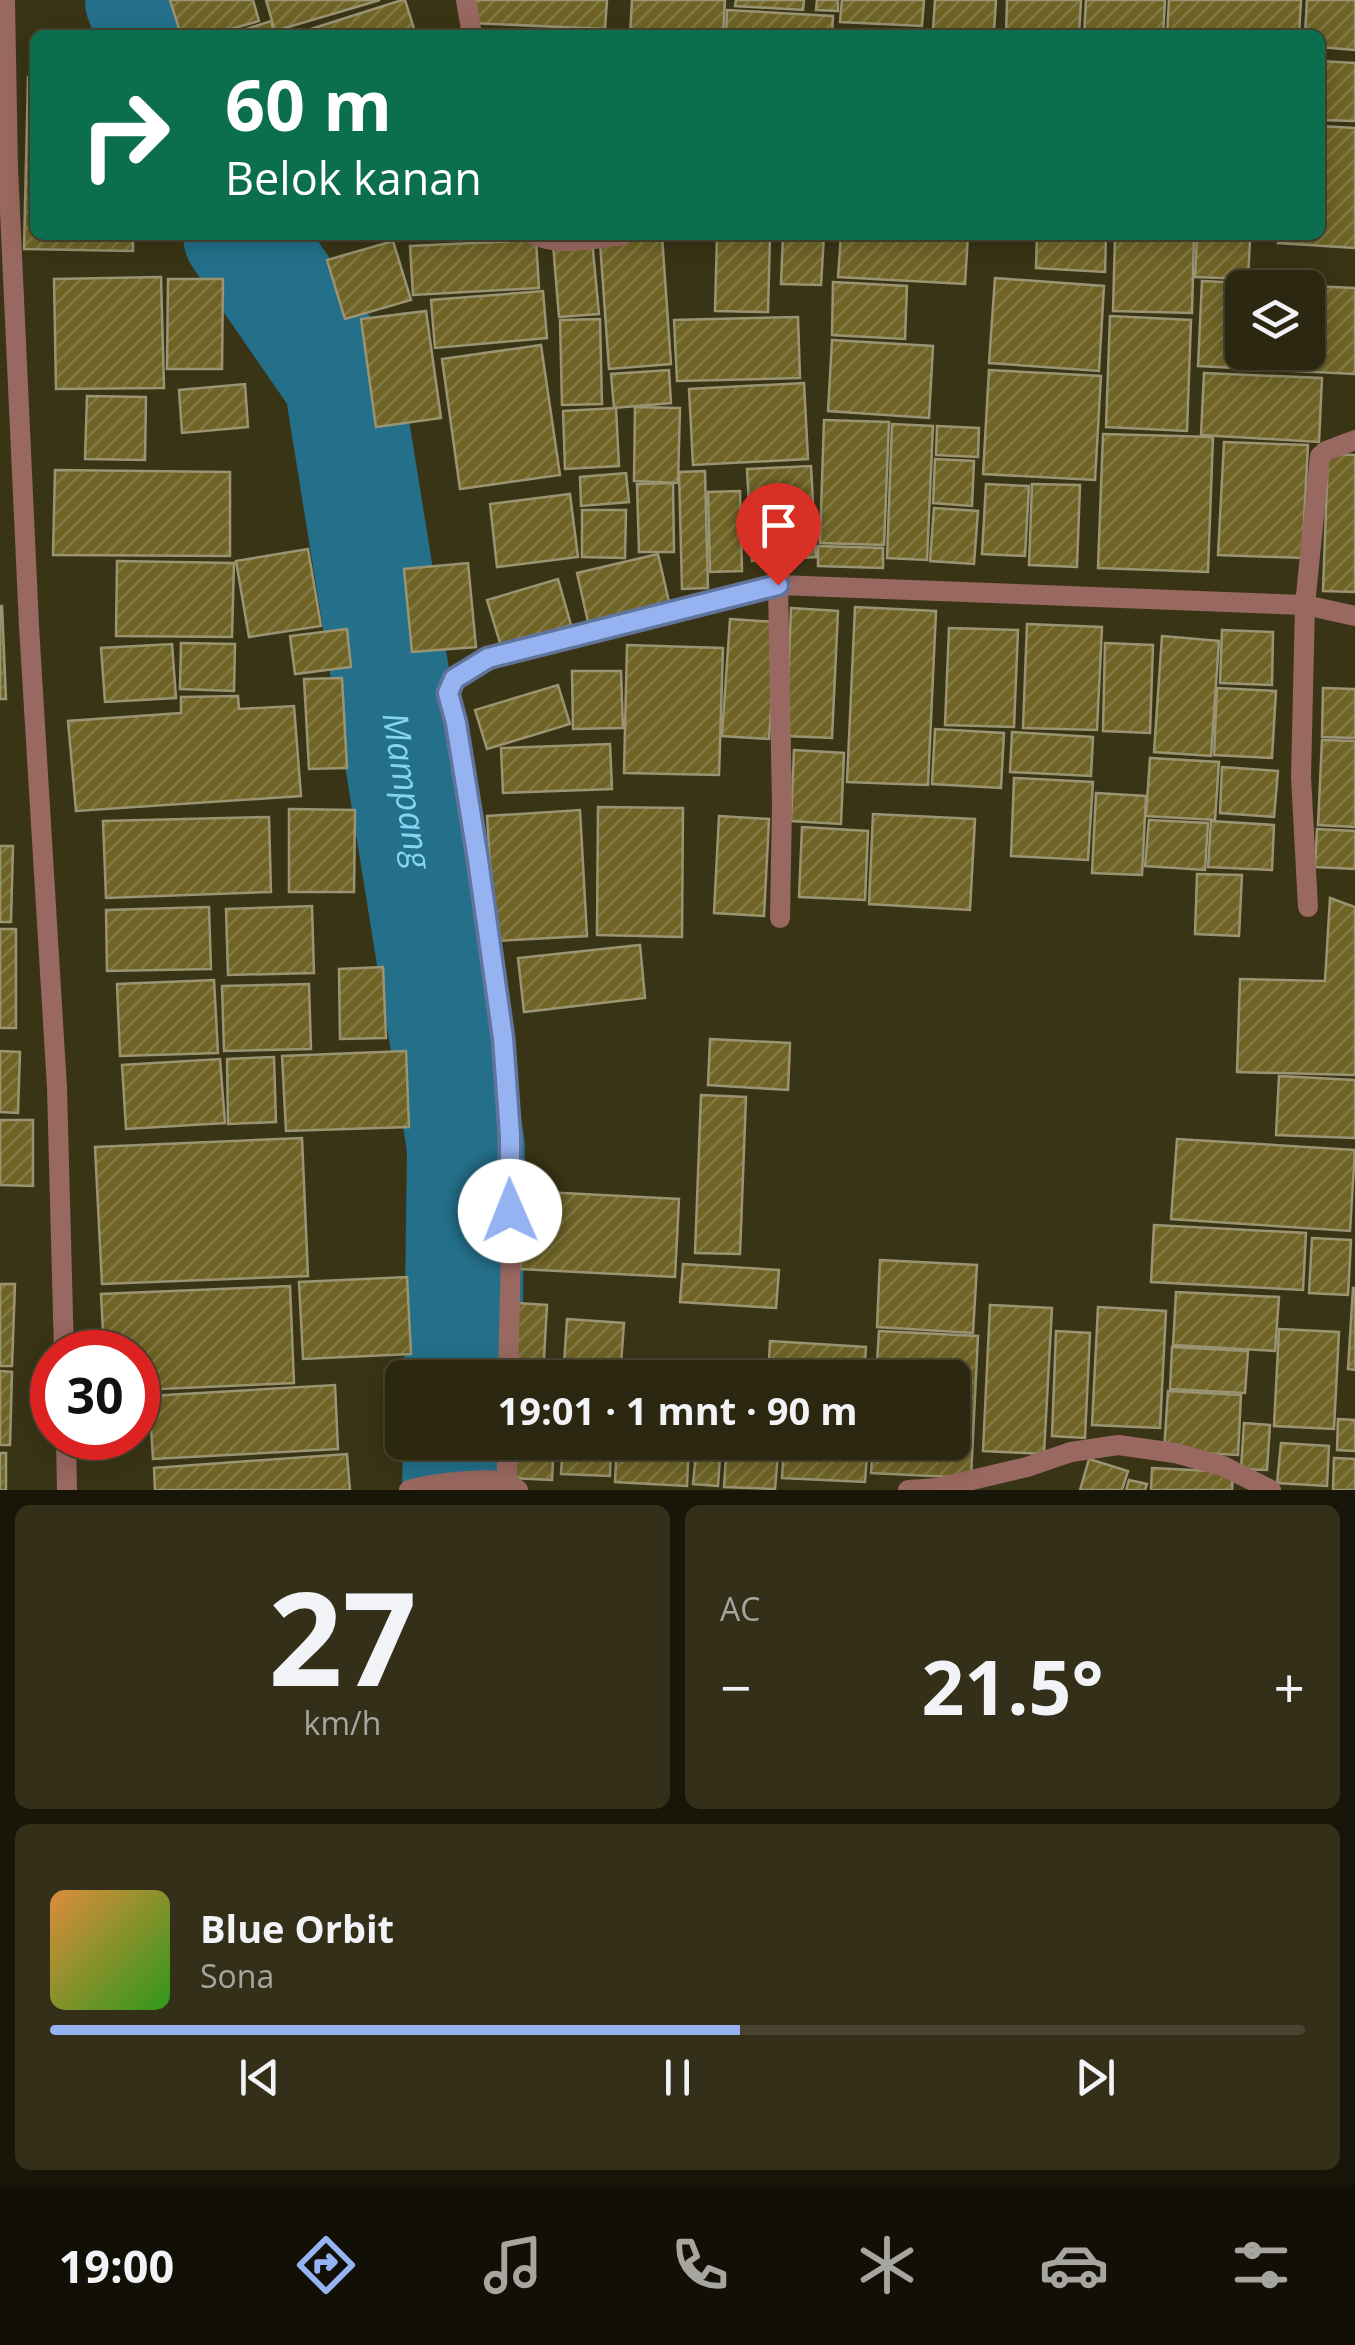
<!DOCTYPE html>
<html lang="id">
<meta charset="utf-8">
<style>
:root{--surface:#2c2710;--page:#342f19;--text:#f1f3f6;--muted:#a6a59f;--line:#484430;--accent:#95b2f1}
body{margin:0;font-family:"Open Sans",sans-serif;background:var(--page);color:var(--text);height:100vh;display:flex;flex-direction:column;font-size:38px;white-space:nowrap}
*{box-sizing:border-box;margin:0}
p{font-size:32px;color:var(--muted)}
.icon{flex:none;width:55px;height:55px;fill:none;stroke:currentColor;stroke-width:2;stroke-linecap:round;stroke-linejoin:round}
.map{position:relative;height:1490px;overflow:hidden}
.panel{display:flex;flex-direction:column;gap:15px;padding:15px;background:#181509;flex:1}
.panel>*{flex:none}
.guide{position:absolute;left:30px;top:30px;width:1295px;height:210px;border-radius:15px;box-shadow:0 5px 25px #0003,0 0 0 2px var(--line);background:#0b6e4f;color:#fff;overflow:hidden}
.tools{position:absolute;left:1225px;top:270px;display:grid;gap:20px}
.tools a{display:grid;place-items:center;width:100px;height:100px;border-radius:15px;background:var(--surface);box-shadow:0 5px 25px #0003,0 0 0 2px var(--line);font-size:50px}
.speed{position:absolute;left:30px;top:1330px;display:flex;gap:20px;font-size:50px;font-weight:700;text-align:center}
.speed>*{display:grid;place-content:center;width:130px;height:130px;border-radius:50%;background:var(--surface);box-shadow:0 5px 25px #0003,0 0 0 2px var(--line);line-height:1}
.speed .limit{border:15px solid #d22;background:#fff;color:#111}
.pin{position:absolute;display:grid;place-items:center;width:85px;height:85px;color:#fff;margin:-102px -42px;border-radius:50% 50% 50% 0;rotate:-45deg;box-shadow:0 0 10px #0007}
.pin .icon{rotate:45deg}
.me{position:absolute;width:110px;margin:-55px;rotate:359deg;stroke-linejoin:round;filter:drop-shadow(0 0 8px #0008)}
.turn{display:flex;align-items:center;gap:35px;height:210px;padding:0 30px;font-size:45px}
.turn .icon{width:130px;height:130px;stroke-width:2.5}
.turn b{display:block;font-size:70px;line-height:85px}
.big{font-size:75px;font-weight:700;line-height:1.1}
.panel .card{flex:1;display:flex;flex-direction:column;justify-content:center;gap:15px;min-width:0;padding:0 35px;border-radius:15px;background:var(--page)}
.panel .dial{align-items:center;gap:0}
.dial b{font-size:130px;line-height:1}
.song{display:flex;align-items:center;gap:30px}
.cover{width:120px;height:120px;border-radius:15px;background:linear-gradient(135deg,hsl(30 70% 55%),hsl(110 70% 35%))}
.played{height:10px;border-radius:5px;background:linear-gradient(90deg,var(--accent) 55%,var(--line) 55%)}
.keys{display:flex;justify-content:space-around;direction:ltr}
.heat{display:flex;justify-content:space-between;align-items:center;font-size:55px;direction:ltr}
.panel .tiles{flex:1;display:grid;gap:15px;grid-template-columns:1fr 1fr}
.card:last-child{grid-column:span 2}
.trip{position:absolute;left:385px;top:1360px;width:585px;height:100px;border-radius:15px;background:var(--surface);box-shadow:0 5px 25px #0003,0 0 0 2px var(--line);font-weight:700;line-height:100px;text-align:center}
.dock{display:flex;height:160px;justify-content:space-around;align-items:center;background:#121006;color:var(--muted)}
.dock .icon{width:70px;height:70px}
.dock .selected{color:var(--accent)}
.dock b{font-size:45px;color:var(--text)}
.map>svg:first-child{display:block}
</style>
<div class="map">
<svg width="1355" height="1490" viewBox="0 0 1355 1490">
<defs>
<pattern id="building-hatch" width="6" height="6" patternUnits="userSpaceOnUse" patternTransform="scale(2.5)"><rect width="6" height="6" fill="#6f6426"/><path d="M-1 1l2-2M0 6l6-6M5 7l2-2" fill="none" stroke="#837944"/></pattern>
</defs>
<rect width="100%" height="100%" fill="#3a3416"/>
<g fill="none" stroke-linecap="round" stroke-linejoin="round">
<g stroke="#24708b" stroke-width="118">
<path d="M 144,0 L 158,35"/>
<path id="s1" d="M 242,235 L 343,381 L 466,1147 L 463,1378"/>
<path d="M 461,1490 L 462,1442"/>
</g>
</g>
<g fill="url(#building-hatch)" stroke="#9a9473" stroke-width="2.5" fill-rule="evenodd">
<path d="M 170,0 L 253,0 L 259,21 L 210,35 L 181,35 Z"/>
<path d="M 266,0 L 380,0 L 275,31 Z"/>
<path d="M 402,0 L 405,0 L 416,35 L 292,35 Z"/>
<path d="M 473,0 L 607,0 L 605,29 L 472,23 Z"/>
<path d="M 632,0 L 725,0 L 723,35 L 630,35 Z"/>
<path d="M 736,0 L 804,0 L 803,10 L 735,6 Z"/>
<path d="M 817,0 L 838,0 L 838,11 L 816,10 Z"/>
<path d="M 842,0 L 924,0 L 922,26 L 840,22 Z"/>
<path d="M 935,0 L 996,0 L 994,32 L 933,29 Z"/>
<path d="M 1007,0 L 1081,0 L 1079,35 L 1006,35 Z"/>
<path d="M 1086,0 L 1165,0 L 1163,35 L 1084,35 Z"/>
<path d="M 1169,0 L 1301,0 L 1299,35 L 1167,35 Z"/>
<path d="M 1307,0 L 1355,0 L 1355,50 L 1320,47 L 1320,35 L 1305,35 Z"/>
<path d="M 727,10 L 833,16 L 832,35 L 726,35 Z"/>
<path d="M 271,21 L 275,35 L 228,35 Z"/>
<path d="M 1320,61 L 1355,63 L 1355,121 L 1320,120 Z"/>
<path d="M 28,77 L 35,77 L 35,235 L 133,235 L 133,251 L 24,249 Z"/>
<path d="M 1320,126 L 1355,128 L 1355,248 L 1278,243 L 1278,235 L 1320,235 Z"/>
<path d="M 717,235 L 770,235 L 768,312 L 715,311 Z"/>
<path d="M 783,235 L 824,235 L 821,285 L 781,284 Z"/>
<path d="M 841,235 L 968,235 L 965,284 L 838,277 Z"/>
<path d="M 1037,235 L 1106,235 L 1105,272 L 1036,268 Z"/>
<path d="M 1115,235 L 1194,235 L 1192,313 L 1113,311 Z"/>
<path d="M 662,236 L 671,364 L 609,369 L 600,242 Z"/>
<path d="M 1197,237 L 1250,240 L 1248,279 L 1195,277 Z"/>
<path d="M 536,240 L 539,288 L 413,295 L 410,246 Z"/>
<path d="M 592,240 L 599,314 L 559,317 L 553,244 Z"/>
<path d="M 393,241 L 411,300 L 345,319 L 327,260 Z"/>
<path d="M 161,277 L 164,388 L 56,389 L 54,279 Z"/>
<path d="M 995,278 L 1104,286 L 1099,371 L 989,363 Z"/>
<path d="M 168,279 L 223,279 L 222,369 L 167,369 Z"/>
<path d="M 1202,281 L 1355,288 L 1355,374 L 1198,366 ZM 1242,288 L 1308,288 L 1308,352 L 1242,352 Z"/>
<path d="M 833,282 L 907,286 L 905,339 L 832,335 Z"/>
<path d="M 543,291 L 547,338 L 435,348 L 431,300 Z"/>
<path d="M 426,311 L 441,418 L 376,427 L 361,319 Z"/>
<path d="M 1110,316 L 1191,320 L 1187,431 L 1106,427 Z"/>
<path d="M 798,317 L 800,378 L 677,381 L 674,320 Z"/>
<path d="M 600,319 L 602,404 L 562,405 L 560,320 Z"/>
<path d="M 832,340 L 933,346 L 929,418 L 828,411 Z"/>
<path d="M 541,345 L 560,475 L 460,489 L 442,359 Z"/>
<path d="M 669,370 L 671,403 L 614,408 L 611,374 Z"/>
<path d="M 989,370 L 1101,376 L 1095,480 L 983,474 Z"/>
<path d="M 1204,373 L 1322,378 L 1319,442 L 1201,435 Z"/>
<path d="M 804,383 L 808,459 L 693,465 L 689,389 Z"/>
<path d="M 245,384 L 248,427 L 182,433 L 179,390 Z"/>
<path d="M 87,396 L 146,397 L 145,460 L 85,459 Z"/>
<path d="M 635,407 L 680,408 L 678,483 L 634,481 Z"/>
<path d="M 616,408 L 619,466 L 565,469 L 563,411 Z"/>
<path d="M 824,420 L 889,422 L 884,545 L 820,543 Z"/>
<path d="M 892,424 L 933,426 L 927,560 L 887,558 Z"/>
<path d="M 937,426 L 979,428 L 978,457 L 936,455 Z"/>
<path d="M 1103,434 L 1213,437 L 1208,572 L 1098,568 Z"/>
<path d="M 1224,442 L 1308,445 L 1302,558 L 1218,555 Z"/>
<path d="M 1328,454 L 1355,455 L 1355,592 L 1323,591 Z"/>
<path d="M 935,459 L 974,461 L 972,506 L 933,503 Z"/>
<path d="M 811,466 L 816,557 L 752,561 L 747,469 Z"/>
<path d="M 55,470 L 230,472 L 230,556 L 53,555 Z"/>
<path d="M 705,471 L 708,588 L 682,589 L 679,472 Z"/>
<path d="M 626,473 L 629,502 L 581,506 L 580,477 Z"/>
<path d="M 673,483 L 674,552 L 639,552 L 637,484 Z"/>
<path d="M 986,484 L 1029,486 L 1025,556 L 982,554 Z"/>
<path d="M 1032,484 L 1080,485 L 1077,567 L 1029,565 Z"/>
<path d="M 740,491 L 742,571 L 710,572 L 708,492 Z"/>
<path d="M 570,494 L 578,557 L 497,567 L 490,504 Z"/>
<path d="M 934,508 L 978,511 L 974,564 L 930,561 Z"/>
<path d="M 582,510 L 626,510 L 625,558 L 582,557 Z"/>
<path d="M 818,546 L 883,548 L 883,568 L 818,566 Z"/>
<path d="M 308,549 L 321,626 L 249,637 L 236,561 Z"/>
<path d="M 658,554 L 669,602 L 588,622 L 577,573 Z"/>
<path d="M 117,561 L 234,563 L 232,637 L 116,636 Z"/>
<path d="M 468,563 L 476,647 L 412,652 L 404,569 Z"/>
<path d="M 558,579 L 571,625 L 501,646 L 487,600 Z"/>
<path d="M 0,606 L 2,606 L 6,699 L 0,699 Z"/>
<path d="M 855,607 L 936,611 L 928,785 L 847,782 Z"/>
<path d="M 791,608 L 838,611 L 832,738 L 786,736 Z"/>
<path d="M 730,619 L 777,622 L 769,739 L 722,736 Z"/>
<path d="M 1027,624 L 1102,627 L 1097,730 L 1023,728 Z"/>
<path d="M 949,628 L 1018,630 L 1014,727 L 945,725 Z"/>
<path d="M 347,629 L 351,667 L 295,674 L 290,636 Z"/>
<path d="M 1222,630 L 1273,632 L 1272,685 L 1220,683 Z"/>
<path d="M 1162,636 L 1219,641 L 1211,756 L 1154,752 Z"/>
<path d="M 181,643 L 235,644 L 234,691 L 180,689 Z"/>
<path d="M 1105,643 L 1153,645 L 1150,733 L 1103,731 Z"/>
<path d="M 172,644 L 176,698 L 105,702 L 101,648 Z"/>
<path d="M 627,645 L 723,648 L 719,775 L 624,773 Z"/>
<path d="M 572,671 L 621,671 L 623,728 L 573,729 Z"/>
<path d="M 342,678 L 347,768 L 309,769 L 304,679 Z"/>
<path d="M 558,685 L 570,724 L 487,749 L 475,710 Z"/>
<path d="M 1217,688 L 1276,691 L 1272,758 L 1214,755 Z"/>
<path d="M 1323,688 L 1355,689 L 1355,738 L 1322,737 Z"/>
<path d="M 238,696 L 239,709 L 294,706 L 301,796 L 76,811 L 68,721 L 181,713 L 181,697 Z"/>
<path d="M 935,729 L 1004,733 L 1001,788 L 932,784 Z"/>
<path d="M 1012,732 L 1093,737 L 1091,776 L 1010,772 Z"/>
<path d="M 1322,740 L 1355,741 L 1355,827 L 1318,825 Z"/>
<path d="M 610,744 L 612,789 L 503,793 L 501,748 Z"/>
<path d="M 794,750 L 844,753 L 841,824 L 791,821 Z"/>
<path d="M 1150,758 L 1219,762 L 1215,820 L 1146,816 Z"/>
<path d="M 1222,767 L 1278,771 L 1274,817 L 1220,813 Z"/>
<path d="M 1014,778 L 1093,782 L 1088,860 L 1011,856 Z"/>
<path d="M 1096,793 L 1146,796 L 1142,875 L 1092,873 Z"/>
<path d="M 598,807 L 683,808 L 682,937 L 597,935 Z"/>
<path d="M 289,809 L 355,810 L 354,892 L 289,892 Z"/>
<path d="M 580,810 L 587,936 L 495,941 L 487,816 Z"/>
<path d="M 873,814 L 975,819 L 970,910 L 869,904 Z"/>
<path d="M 719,816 L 769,819 L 764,916 L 714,913 Z"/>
<path d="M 269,817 L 271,892 L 106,898 L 103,821 Z"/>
<path d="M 1149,820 L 1208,823 L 1205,870 L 1145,866 Z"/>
<path d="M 1211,821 L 1274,825 L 1272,870 L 1208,867 Z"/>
<path d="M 802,827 L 868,831 L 865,900 L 799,897 Z"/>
<path d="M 1317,829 L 1355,831 L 1355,869 L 1315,867 Z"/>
<path d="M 0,846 L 13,846 L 11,922 L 0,922 Z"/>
<path d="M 1197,874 L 1242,875 L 1239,936 L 1195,934 Z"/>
<path d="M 1330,898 L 1355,907 L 1355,1075 L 1237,1072 L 1240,979 L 1325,981 Z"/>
<path d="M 312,906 L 314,973 L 228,975 L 226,909 Z"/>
<path d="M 209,907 L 211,969 L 107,971 L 106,910 Z"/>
<rect x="0" y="929" width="16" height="99"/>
<path d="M 640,945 L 645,998 L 524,1012 L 518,958 Z"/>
<path d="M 383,967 L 386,1038 L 340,1039 L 339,969 Z"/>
<path d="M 214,980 L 218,1053 L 120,1056 L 117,984 Z"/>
<path d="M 309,984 L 311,1049 L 224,1051 L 222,986 Z"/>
<path d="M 710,1039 L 790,1043 L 788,1090 L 708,1085 Z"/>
<path d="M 0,1051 L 20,1052 L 18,1113 L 0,1112 Z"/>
<path d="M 406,1051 L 409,1127 L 286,1131 L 282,1056 Z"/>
<path d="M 274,1057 L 276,1122 L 228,1124 L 227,1059 Z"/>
<path d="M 220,1059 L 225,1123 L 126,1129 L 122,1065 Z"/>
<path d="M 1279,1076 L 1355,1080 L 1355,1138 L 1276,1135 Z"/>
<path d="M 701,1095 L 746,1097 L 740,1254 L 695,1253 Z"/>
<path d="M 0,1120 L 33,1120 L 33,1186 L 0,1185 Z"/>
<path d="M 302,1138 L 308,1276 L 102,1284 L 95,1147 Z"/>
<path d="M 1177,1139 L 1355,1150 L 1350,1231 L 1171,1219 Z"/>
<path d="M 524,1191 L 679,1199 L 675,1277 L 520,1269 Z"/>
<path d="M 1154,1225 L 1306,1233 L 1303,1290 L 1151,1282 Z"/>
<path d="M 1312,1238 L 1351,1240 L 1348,1295 L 1309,1293 Z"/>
<path d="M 880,1260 L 977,1265 L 973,1333 L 877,1327 Z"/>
<path d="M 683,1264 L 779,1270 L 776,1308 L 680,1302 Z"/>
<path d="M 407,1277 L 411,1354 L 303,1359 L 299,1282 Z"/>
<path d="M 0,1284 L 15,1284 L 12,1366 L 0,1366 Z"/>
<path d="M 290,1286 L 294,1383 L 138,1390 L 138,1352 L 104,1352 L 101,1294 Z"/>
<path d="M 1353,1288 L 1355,1288 L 1355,1370 L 1348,1369 Z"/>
<path d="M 1176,1292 L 1279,1297 L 1275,1351 L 1173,1345 Z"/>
<path d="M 517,1303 L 547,1305 L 543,1376 L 512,1374 Z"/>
<path d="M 990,1305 L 1052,1308 L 1044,1454 L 983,1451 Z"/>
<path d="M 1098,1307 L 1166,1311 L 1160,1428 L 1092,1425 Z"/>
<path d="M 567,1319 L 624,1323 L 620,1378 L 563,1378 Z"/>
<path d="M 1279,1329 L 1339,1332 L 1334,1429 L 1274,1426 Z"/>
<path d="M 879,1331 L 978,1336 L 971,1478 L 871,1473 L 873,1442 L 952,1442 L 952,1378 L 876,1378 Z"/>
<path d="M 1056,1331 L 1090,1333 L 1085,1438 L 1052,1436 Z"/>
<path d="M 770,1341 L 866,1347 L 864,1378 L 768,1378 Z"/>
<path d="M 1172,1347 L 1248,1351 L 1245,1393 L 1170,1389 Z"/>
<path d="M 0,1371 L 12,1372 L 10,1445 L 0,1445 Z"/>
<path d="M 335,1385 L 338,1449 L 153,1459 L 149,1396 Z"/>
<path d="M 1168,1391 L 1241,1395 L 1238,1455 L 1164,1451 Z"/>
<path d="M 1338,1419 L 1355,1420 L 1355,1451 L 1337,1450 Z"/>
<path d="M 1244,1423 L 1270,1425 L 1267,1470 L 1241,1469 Z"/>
<path d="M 513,1442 L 554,1442 L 552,1480 L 511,1478 Z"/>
<path d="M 563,1442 L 611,1442 L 610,1476 L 561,1474 Z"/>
<path d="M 617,1442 L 689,1442 L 687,1486 L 615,1482 Z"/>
<path d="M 697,1442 L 721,1442 L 718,1486 L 693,1484 Z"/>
<path d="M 727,1442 L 779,1442 L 775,1489 L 724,1487 Z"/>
<path d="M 784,1442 L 868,1442 L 865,1482 L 782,1478 Z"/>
<path d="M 1281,1443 L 1329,1446 L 1327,1486 L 1277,1483 Z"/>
<rect x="0" y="1453" width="6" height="37"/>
<path d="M 347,1454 L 350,1490 L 155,1490 L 154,1468 Z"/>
<path d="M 1334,1458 L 1355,1459 L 1355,1490 L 1333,1490 Z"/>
<path d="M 1089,1459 L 1128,1471 L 1122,1490 L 1080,1490 Z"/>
<path d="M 1152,1468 L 1233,1472 L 1232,1490 L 1151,1490 Z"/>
<path d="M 1129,1480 L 1147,1484 L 1145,1490 L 1126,1490 Z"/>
</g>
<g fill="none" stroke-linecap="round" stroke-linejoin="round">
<g stroke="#996860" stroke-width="20">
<path d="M 5,0 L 8,168 L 29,626 L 57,1088 L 64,1352"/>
<path d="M 466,0 L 472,35"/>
<path d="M 535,235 C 559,247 597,238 623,235"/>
<path d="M 778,585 L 782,806 L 780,918"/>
<path d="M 1308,907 L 1301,777 L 1305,605 L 1320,456 L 1326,451 L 1355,440"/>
<path d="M 508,1378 L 511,1249 L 510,1135 L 503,1039 L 479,860 L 448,693 L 453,679 L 488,657 L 778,585 L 1305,605 L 1355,616"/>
<path d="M 66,1438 L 67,1490"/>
<path d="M 507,1482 L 507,1442"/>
<path d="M 409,1490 C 427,1484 486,1477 504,1482 C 509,1483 514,1487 518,1490"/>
<path d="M 908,1490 L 938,1488 L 1027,1467 L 1071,1452 L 1118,1445 L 1175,1453 L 1223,1466 L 1271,1490"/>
</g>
</g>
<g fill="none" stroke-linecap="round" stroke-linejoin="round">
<g stroke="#61749d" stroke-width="25">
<path id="route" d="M 510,1211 L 510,1135 L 503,1038 L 478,860 L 456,723 L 448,693 L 454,679 L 488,658 L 778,585"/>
</g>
<use href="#route" stroke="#95b2f1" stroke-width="18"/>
</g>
<g text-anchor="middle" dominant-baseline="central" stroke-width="10" stroke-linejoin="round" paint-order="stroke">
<g font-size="35" font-style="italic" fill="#84d5f5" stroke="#3a3416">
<text stroke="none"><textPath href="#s1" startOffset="592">Mampang</textPath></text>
</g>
</g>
</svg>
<div class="tools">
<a><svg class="icon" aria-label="layers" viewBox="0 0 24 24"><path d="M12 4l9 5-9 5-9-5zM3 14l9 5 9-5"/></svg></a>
</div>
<div class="speed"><div class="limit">30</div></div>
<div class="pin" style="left:778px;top:585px;background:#d93025"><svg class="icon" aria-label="arrive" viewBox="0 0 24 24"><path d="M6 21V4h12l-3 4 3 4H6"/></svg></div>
<svg class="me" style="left:510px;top:1211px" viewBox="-20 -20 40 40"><circle r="19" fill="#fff"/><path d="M0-13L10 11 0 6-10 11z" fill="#95b2f1"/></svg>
<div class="trip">19:01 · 1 mnt · 90 m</div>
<div class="guide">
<div class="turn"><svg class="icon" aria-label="right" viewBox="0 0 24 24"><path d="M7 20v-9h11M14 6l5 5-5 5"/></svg><div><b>60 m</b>Belok kanan</div></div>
</div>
</div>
<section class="panel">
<div class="tiles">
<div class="card dial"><b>27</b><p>km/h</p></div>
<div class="card"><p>AC</p>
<div class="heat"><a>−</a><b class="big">21.5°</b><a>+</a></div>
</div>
<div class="card">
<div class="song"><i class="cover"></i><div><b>Blue Orbit</b><p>Sona</p></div></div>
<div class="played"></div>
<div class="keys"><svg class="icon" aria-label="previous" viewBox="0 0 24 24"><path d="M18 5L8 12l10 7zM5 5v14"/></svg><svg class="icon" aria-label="pause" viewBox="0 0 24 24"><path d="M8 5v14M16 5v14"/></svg><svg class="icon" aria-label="next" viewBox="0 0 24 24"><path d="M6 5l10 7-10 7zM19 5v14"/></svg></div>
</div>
</div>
</section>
<nav class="dock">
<b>19:00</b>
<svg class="icon selected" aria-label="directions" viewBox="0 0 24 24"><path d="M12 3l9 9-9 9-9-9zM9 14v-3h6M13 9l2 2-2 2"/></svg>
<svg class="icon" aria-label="music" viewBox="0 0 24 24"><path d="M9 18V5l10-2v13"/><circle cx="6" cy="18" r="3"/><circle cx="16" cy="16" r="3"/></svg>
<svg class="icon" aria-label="phone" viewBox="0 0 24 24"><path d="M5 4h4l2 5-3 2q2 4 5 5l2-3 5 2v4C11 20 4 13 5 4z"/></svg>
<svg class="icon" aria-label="climate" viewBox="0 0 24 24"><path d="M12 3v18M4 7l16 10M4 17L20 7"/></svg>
<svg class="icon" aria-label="car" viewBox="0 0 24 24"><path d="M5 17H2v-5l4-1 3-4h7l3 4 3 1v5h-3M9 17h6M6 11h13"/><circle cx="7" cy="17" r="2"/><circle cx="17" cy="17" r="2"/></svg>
<svg class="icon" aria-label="filters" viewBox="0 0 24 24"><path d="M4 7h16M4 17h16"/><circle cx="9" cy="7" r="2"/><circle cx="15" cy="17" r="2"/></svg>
</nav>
